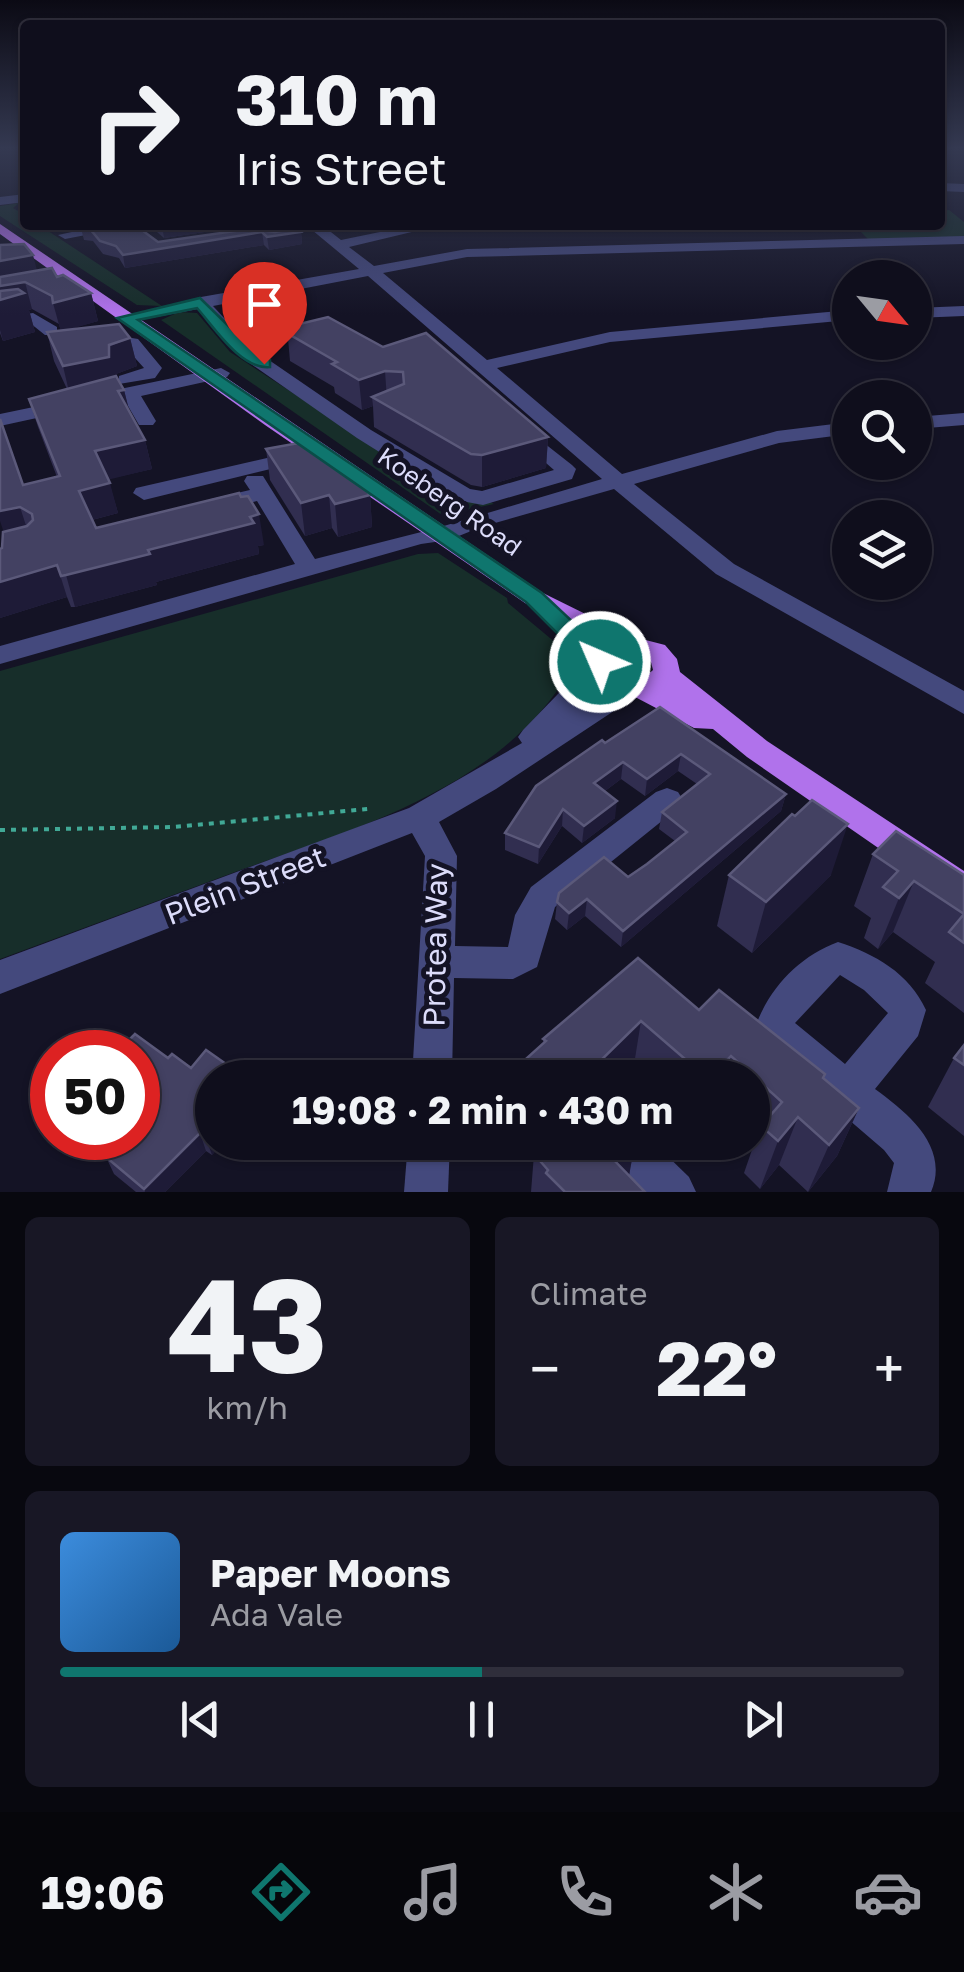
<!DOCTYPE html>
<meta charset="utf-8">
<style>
:root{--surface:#0f0e1c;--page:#181725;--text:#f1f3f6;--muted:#9b9ca3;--line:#2f2e3b;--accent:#0f766e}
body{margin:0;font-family:"Golos Text",sans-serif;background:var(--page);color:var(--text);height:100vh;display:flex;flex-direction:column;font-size:38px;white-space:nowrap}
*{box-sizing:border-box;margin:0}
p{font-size:32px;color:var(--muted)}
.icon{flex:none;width:55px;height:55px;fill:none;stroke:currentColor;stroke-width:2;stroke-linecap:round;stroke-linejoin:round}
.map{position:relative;height:1192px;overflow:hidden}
.details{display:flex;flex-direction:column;gap:25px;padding:25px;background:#08080f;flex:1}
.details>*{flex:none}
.hud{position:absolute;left:20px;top:20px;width:925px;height:210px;border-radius:10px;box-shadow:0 2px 8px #0004,0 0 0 2px var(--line);background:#0f0e1c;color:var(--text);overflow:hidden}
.needle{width:65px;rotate:119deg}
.tools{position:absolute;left:832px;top:260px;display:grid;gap:20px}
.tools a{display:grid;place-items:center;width:100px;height:100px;border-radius:50%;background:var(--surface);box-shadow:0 2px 8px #0004,0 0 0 2px var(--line);font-size:50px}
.speed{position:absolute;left:30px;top:1030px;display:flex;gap:20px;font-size:50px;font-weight:700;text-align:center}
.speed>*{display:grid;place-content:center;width:130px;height:130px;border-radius:50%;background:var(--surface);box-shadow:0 2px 8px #0004,0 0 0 2px var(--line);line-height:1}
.speed .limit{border:15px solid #d22;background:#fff;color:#111}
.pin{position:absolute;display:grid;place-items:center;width:85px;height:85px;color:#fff;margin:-102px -42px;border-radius:50% 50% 50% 0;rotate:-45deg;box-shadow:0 0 10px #0007}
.pin .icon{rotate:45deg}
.me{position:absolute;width:110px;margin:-55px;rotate:315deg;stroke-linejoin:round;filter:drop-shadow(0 0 8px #0008)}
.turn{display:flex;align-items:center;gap:35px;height:210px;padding:0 50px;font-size:45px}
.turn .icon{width:130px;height:130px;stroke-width:2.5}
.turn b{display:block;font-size:70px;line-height:85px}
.big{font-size:75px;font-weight:700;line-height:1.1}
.details .widget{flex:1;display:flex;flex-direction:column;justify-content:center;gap:15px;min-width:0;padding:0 35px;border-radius:15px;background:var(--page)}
.details .dial{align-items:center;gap:0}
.dial b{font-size:130px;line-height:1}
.song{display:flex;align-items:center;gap:30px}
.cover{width:120px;height:120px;border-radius:15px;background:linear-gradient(135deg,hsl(210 70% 55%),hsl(210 70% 35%))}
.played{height:10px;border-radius:5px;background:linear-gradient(90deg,var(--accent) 50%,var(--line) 50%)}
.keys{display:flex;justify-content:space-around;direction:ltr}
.heat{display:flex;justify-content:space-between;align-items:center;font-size:55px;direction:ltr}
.details .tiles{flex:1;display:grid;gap:25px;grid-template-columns:1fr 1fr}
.widget:last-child{grid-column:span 2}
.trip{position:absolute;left:195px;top:1060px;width:575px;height:100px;border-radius:50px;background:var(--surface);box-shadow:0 2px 8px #0004,0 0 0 2px var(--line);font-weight:700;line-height:100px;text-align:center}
.tabs{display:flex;height:160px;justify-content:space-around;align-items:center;background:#06060b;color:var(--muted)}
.tabs .icon{width:70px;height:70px}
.tabs .active{color:var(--accent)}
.tabs b{font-size:45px;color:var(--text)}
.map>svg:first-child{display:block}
</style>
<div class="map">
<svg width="964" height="1192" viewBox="0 0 964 1192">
<rect width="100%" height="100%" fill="#141325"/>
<g fill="#172e2a">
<path d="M 19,203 L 13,208 L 25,215 L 25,225 L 39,225 L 162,306 L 137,305 L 0,216 L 0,206 Z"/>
<path d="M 949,210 L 964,222 L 964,237 L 869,240 L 854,225 L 940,225 L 940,211 Z"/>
<path d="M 179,312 L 197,313 L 230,352 L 322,412 L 494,504 L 442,515 L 161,320 Z"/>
<path d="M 438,553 L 507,598 L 508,603 L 562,648 L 568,674 C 499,789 353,829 235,872 C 157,901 78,930 0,959 L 0,671 L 418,554 Z"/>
</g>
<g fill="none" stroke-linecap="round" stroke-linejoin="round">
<path stroke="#41a996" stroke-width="4" stroke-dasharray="5 6" stroke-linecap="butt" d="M 0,830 L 173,827 L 368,809"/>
<g fill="#44497d" fill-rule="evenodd">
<path d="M 940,148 L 953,148 L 940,153 Z"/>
<path d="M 940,183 L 964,184 L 964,192 L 940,191 Z"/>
<path d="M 25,194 L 25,202 L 0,205 L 0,197 Z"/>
<path d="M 104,225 L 138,225 L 65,239 L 58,235 Z"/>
<path d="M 306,225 L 322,225 L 341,240 L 414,225 L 441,225 L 349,247 L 374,266 L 467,249 L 964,236 L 964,244 L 467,257 L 383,273 L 487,360 L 610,332 L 850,310 L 850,320 L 610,342 L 497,368 L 622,474 L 777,431 L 850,422 L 850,434 L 779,443 L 634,484 L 734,564 L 964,691 L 964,714 L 716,574 L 614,489 L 481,527 L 449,540 L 421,544 L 0,664 L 0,646 L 295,564 L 257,501 L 219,511 L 208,504 L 211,499 L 250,490 L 244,481 L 247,476 L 263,476 L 315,559 L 437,528 L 602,479 L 368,276 L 213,306 L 253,349 L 371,430 L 470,489 L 482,491 L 554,470 L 514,435 L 514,427 L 521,425 L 572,465 L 576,469 L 572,479 L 483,505 L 456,500 L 357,438 L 241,357 L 198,309 L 125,323 L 117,318 L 201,297 L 359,269 Z"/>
<path d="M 964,306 L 964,316 L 915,318 L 915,308 Z"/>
<path d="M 33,313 L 57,327 L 57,335 L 45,335 L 30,323 L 0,328 L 0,318 Z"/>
<path d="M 132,338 L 138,339 L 162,368 L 155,378 L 119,384 L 119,376 L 144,368 L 127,349 L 98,351 L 89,346 L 98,341 Z"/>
<path d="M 221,368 L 230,373 L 227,377 L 141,396 L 156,421 L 153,425 L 139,425 L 124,399 L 0,426 L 0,414 Z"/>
<path d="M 964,413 L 964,425 L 915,429 L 915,417 Z"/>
<path d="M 280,455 L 287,457 L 290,461 L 287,465 L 144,500 L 133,493 L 136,488 Z"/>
<path d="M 600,658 L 610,661 L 614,667 L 579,706 L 628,678 L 638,681 L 642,688 L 638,695 L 496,789 L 439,822 L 457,856 L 455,946 L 508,947 L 515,915 L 531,887 L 656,792 L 667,788 L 678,792 L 683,800 L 678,808 L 555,907 L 537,967 L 513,979 L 454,978 L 452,1078 L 412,1078 L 425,856 L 412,833 L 0,994 L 0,960 L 409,808 L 522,743 L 518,737 L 523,730 L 590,661 Z"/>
<path d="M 838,942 C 875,954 909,973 926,1010 L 918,1036 L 875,1089 C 908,1113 950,1147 931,1192 L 887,1192 L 894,1163 L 884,1150 L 770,1052 L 756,1025 C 770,987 800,956 838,942 ZM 840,975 L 864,990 L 888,1013 L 845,1064 L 795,1023 Z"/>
<path d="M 408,1142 L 450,1142 L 448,1192 L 404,1192 Z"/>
<path d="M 653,1142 L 689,1177 L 696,1192 L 644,1192 L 627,1174 L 621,1159 L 627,1144 Z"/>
</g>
<path fill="#b072eb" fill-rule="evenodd" d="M 0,224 L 543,593 L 630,636 L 665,645 L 677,659 L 680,672 L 767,741 L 964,871 L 964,903 L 952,899 L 747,757 L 713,729 L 694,728 L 637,698 L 601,686 L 586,662 L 596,647 L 604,644 L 525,603 L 265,425 L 0,234 ZM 633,653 L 651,662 L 653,670 C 640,682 629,680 616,669 L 615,659 Z"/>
</g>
<g fill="#312e50">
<path d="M 149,225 L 232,225 L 231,228 L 164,238 Z"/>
<path d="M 81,228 L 158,242 L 275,232 L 301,232 L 302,244 L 269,250 L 264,245 L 125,268 L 119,258 L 103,254 L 93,241 L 84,240 Z"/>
<path d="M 0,245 L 37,271 L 57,277 L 91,293 L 98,321 L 65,330 L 130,338 L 137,366 L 116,374 L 116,376 L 124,390 L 129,410 L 145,440 L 152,469 L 108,479 L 118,513 L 92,520 L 96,528 L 264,545 L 258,546 L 259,554 L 156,582 L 157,585 L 75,607 L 71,607 L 67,597 L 0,618 L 0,549 L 2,548 L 23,485 L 57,477 L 38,427 L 29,399 L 67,389 L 54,361 L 47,332 L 61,331 L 59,324 L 32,309 L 29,310 L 35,332 L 3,341 L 0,333 Z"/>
<path d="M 328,317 L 548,437 L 546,468 L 482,487 L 471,485 L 374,427 L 373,406 L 362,410 L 335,393 L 334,387 L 290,361 L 287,327 Z"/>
<path d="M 266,449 L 320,458 L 370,495 L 372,527 L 338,537 L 332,528 L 305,536 L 270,480 Z"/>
<path d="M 660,707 L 786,794 L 781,811 L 621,947 L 585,916 L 567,930 L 555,919 L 557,902 L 628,877 L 647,864 L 675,841 L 659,829 L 662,812 L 697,784 L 678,771 L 645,796 L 621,779 L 605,791 L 615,818 L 582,843 L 562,826 L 538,864 L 505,850 L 505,833 L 605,743 Z"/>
<path d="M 873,854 L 964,875 L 964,1013 L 925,983 L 935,962 L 893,932 L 878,949 L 864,938 L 871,918 L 854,906 Z"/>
<path d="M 729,875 L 831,875 L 752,953 L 717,926 Z"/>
<path d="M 699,1010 L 825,1074 L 824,1078 L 859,1108 L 837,1156 L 808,1192 L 779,1165 L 760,1189 L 744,1173 L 755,1141 L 752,1139 L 752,1078 L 640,1078 L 633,1071 L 626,1078 L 517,1078 L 517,1067 L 543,1044 L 543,1039 Z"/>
<path d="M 964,1045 L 964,1136 L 928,1107 L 954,1058 Z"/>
<path d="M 168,1058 L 191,1068 L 226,1064 L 230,1078 L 212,1078 L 212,1142 L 223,1142 L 212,1155 L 206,1151 L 165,1192 L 136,1192 L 114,1174 L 106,1157 L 111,1150 L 96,1138 L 138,1138 Z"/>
<path d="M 540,1142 L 635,1142 L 629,1176 L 645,1192 L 531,1192 L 534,1154 L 542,1145 Z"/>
</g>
<g fill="#1e1b37">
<path d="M 57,225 L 85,225 L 58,230 Z"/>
<path d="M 162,225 L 232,225 L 231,228 L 164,238 Z"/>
<path d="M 267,225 L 282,225 L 283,227 L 268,229 Z"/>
<path d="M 262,232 L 264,245 L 125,268 L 123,255 Z"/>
<path d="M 301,232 L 302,244 L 269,250 L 267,237 Z"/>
<path d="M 33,255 L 40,282 L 25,282 L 32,309 L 29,310 L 35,332 L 3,341 L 0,330 L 0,261 Z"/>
<path d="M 91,293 L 98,321 L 61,332 L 53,303 Z"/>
<path d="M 130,338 L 137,366 L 116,374 L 116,386 L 70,396 L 63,366 Z"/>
<path d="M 385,371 L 387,400 L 372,397 L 373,406 L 362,410 L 359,380 Z"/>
<path d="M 124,390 L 131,418 L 118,391 Z"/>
<path d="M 548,437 L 546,468 L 482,487 L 482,455 Z"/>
<path d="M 145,440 L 152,469 L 103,481 L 95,451 Z"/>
<path d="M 110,483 L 118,513 L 88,521 L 79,491 Z"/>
<path d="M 329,495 L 332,528 L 305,536 L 301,503 Z"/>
<path d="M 370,495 L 372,527 L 338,537 L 335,504 Z"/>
<path d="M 20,507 L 30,538 L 7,542 L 0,521 L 0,511 Z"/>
<path d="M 259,514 L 264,545 L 258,546 L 259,554 L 156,582 L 157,585 L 75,607 L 66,575 Z"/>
<path d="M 57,565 L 67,597 L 0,618 L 0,582 Z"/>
<path d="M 681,754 L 678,771 L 645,796 L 647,779 Z"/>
<path d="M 623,762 L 621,779 L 593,800 L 594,783 Z"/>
<path d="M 786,794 L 781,811 L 621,947 L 623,931 Z"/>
<path d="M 617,801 L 615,818 L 582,843 L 584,826 Z"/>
<path d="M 563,809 L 562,826 L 538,864 L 539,847 Z"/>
<path d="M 848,824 L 831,875 L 752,953 L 766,902 Z"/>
<path d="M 914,881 L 893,932 L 878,949 L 899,898 Z"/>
<path d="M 587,899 L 585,916 L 567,930 L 569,913 Z"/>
<path d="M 641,1021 L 633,1071 L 626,1078 L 590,1078 L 592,1069 Z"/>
<path d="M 731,1056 L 725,1078 L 710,1078 Z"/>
<path d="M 226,1064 L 230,1078 L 215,1078 Z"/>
<path d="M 859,1108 L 837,1156 L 808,1192 L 829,1145 Z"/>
<path d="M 798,1117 L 779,1165 L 760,1189 L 778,1141 Z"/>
<path d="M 212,1131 L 212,1142 L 223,1142 L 212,1155 L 206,1138 Z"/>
<path d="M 200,1133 L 206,1151 L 165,1192 L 145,1192 L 144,1189 Z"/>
<path d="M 628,1142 L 635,1142 L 628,1181 L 612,1158 Z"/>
</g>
<g fill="#434162" stroke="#5b597a" stroke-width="2.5">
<path d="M 99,225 L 135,225 L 158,242 L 249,229 L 275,232 L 297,228 L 301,232 L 267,237 L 262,232 L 123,255 L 116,246 L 100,241 L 90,229 L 81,228 Z"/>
<path d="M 24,244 L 33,255 L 0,261 L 0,245 Z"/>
<path d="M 52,268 L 57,277 L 63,275 L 91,293 L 53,303 L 52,296 L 25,282 L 0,286 L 0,277 Z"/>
<path d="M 18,289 L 24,293 L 0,300 L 0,291 Z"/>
<path d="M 328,317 L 383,347 L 426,333 L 548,437 L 482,455 L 471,454 L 372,397 L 404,384 L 403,372 L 385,371 L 359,380 L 332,364 L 337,362 L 287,333 L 290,329 L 287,327 Z"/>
<path d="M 119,324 L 130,338 L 109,345 L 109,357 L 63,366 L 47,332 Z"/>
<path d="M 116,376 L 124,390 L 118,391 L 145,440 L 95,451 L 110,483 L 79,491 L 96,528 L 239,493 L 241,497 L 248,496 L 259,514 L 250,517 L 254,523 L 148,550 L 150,554 L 66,575 L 61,576 L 57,565 L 0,582 L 0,549 L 2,548 L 3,532 L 27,526 L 33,520 L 32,514 L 20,507 L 0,511 L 0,419 L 23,485 L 60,476 L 29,399 Z"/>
<path d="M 304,442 L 320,458 L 328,457 L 351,478 L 356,477 L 370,495 L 335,504 L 329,495 L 301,503 L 266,449 Z"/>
<path d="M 660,707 L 786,794 L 623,931 L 587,899 L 569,913 L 557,902 L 559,893 L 604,857 L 628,877 L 647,864 L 687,832 L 662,812 L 710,774 L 681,754 L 647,779 L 623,762 L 594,783 L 617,801 L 584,826 L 563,809 L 539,847 L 505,833 L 536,786 L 602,740 L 605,743 Z"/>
<path d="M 812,800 L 848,824 L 766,902 L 729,875 L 792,814 L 795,816 Z"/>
<path d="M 896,831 L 964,875 L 964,943 L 949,932 L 964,914 L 914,881 L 899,898 L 883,887 L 898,871 L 873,854 Z"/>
<path d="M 638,958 L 699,1010 L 719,990 L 825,1074 L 823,1078 L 859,1108 L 829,1145 L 798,1117 L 778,1141 L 761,1126 L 782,1102 L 731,1056 L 710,1078 L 707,1078 L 641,1021 L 592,1069 L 601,1078 L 528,1078 L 517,1067 L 546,1041 L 543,1039 Z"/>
<path d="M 135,1034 L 168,1058 L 172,1054 L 191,1068 L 206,1050 L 226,1064 L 215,1078 L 212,1078 L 211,1082 L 212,1084 L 212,1131 L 206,1138 L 200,1133 L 144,1189 L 106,1157 L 116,1144 L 108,1138 L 138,1138 L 138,1052 L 117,1052 Z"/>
<path d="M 964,1045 L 964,1065 L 954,1058 Z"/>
<path d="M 545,1142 L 628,1142 L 612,1158 L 645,1192 L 565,1192 L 546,1173 L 548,1170 L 534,1154 Z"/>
</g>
<linearGradient id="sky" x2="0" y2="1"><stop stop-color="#0b0a14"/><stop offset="0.47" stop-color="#343951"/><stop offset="1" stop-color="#343951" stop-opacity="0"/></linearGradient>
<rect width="964" height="315" fill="url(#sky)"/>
<path fill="#0f766e" stroke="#0a4d48" stroke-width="2.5" d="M 200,298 L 253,350 L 270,360 L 270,367 C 241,370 214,327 197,308 L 138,320 L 542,593 L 609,656 L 613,662 L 609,668 L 592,668 L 526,602 L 117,318 Z"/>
<g text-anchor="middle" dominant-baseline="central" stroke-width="10" stroke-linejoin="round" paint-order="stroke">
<g font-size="25" fill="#dcdcfa" stroke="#141325">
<text transform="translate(450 501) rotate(35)">Koeberg Road</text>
</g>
<g font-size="30" fill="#dcdcfa" stroke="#141325">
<text transform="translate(245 885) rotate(-21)">Plein Street</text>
<text transform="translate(435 945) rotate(-89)">Protea Way</text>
</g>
</g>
</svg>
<div class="tools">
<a><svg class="needle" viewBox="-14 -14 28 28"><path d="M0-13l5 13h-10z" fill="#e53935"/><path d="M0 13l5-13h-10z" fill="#9b9ca3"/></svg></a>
<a><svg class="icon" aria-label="search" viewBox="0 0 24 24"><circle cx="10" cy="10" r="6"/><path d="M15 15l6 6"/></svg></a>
<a><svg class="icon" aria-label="layers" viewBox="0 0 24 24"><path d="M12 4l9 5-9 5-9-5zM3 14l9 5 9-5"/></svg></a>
</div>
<div class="speed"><div class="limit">50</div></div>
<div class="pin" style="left:264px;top:364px;background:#d93025"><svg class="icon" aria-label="arrive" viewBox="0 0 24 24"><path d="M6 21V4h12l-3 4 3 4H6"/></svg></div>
<svg class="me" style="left:600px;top:662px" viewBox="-20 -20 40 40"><circle r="17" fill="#0f766e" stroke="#fff" stroke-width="3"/><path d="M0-11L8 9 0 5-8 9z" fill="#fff"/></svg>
<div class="trip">19:08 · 2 min · 430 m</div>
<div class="hud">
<div class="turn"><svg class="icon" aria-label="right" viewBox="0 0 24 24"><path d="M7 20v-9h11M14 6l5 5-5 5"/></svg><div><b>310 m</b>Iris Street</div></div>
</div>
</div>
<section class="details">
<div class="tiles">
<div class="widget dial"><b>43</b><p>km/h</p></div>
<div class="widget"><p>Climate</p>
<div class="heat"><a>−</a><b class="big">22°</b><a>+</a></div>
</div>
<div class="widget">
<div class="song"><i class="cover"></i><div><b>Paper Moons</b><p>Ada Vale</p></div></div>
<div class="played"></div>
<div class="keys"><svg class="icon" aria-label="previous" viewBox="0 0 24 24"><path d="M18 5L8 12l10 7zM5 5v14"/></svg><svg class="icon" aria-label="pause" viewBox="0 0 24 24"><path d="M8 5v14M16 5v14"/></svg><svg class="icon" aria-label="next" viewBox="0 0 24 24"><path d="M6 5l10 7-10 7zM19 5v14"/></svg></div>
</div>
</div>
</section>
<nav class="tabs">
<b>19:06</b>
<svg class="icon active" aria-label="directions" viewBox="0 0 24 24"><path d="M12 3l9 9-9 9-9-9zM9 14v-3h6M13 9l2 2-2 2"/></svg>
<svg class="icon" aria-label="music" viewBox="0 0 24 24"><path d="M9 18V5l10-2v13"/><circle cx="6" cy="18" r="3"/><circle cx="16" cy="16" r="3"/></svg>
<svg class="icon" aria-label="phone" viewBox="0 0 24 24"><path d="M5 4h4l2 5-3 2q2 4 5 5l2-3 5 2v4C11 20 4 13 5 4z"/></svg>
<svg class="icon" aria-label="climate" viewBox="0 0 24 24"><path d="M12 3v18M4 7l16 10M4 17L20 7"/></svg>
<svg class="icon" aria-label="car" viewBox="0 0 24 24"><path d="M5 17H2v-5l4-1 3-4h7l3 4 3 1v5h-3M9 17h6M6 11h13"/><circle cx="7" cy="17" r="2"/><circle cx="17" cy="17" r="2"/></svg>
</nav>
